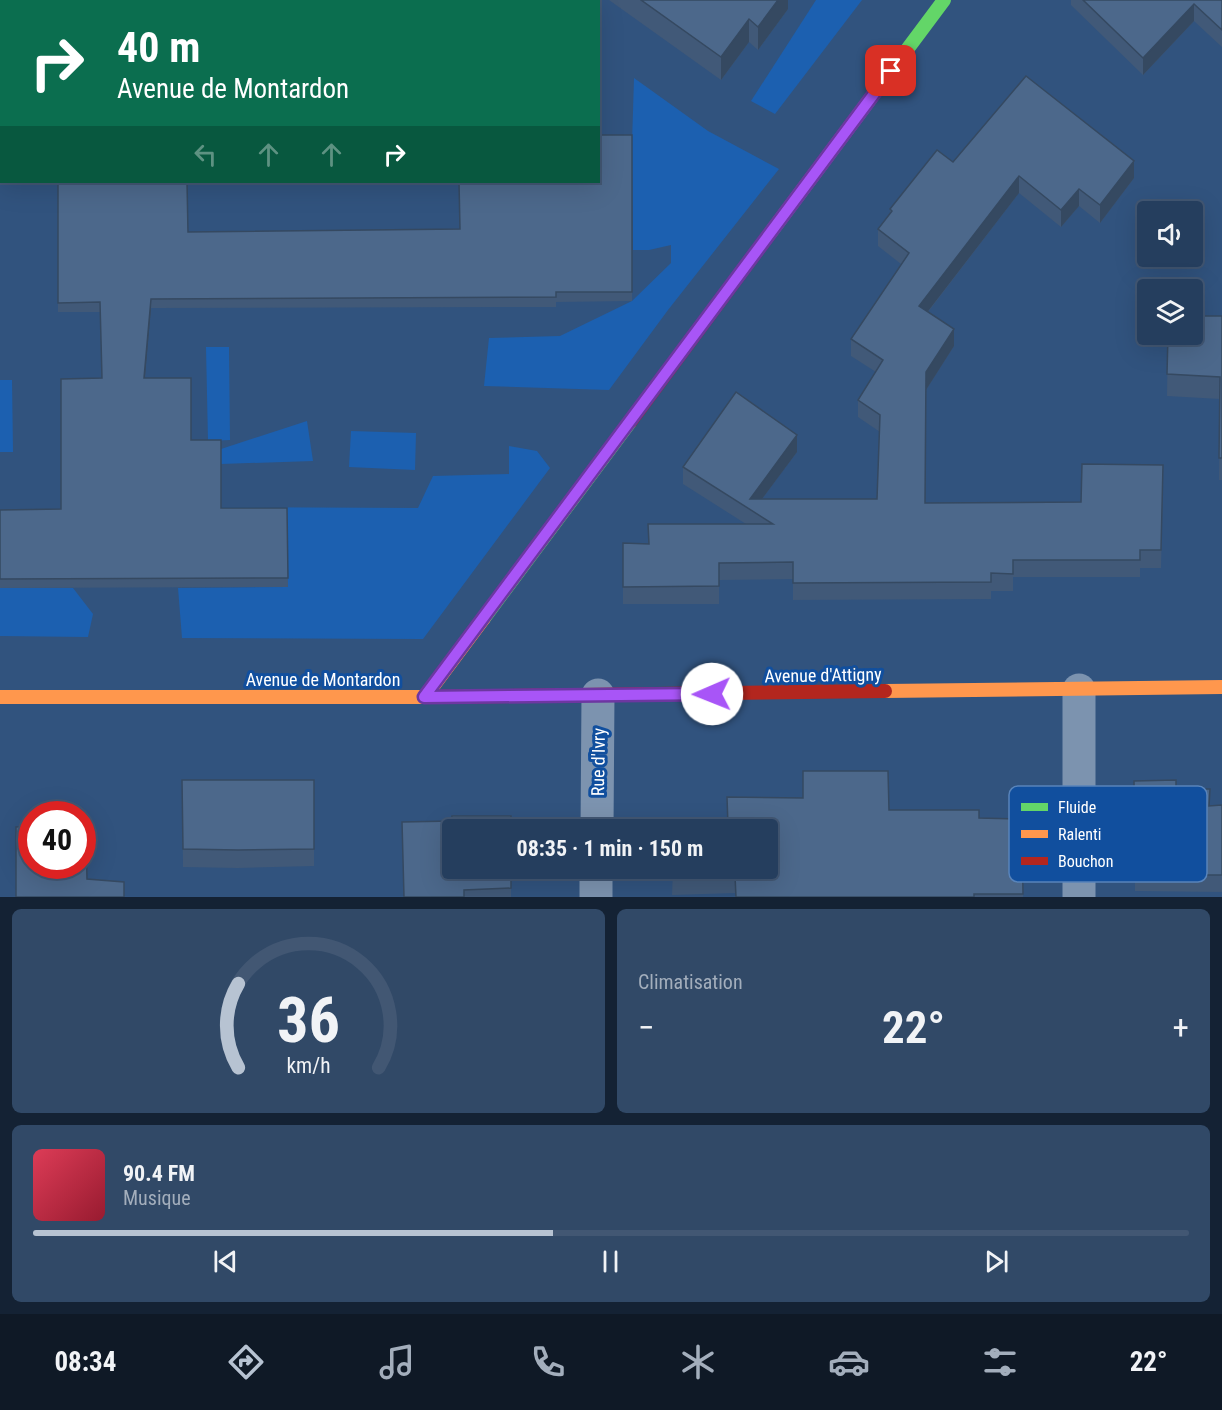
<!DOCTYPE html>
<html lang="fr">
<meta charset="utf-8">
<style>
:root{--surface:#253e5e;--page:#314967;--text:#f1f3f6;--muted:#a3aebc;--line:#425773;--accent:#b7c3d2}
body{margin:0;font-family:"Roboto Condensed",sans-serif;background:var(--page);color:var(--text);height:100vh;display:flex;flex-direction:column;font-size:22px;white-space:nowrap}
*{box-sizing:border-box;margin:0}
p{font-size:20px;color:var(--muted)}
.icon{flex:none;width:33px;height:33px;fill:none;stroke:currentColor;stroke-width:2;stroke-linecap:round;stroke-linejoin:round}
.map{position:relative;height:897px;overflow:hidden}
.sheet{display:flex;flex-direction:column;gap:12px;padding:12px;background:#142234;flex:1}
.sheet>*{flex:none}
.banner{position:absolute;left:0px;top:0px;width:600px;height:183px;box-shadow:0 6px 24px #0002,0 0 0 2px var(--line);background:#0b6e4f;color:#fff;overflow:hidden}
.tools{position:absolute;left:1137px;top:201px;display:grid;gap:12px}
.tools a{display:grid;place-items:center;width:66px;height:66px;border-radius:6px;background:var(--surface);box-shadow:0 6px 24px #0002,0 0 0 2px var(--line);font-size:30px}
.speed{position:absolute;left:18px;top:801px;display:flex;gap:12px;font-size:30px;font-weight:700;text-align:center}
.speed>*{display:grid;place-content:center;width:78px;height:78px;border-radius:50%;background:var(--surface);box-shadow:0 6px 24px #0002,0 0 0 2px var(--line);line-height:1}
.speed .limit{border:9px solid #d22;background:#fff;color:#111}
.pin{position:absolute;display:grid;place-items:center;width:51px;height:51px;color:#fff;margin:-26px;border-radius:12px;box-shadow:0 3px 9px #0006}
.me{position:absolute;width:66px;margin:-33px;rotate:269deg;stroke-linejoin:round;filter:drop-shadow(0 0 4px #0008)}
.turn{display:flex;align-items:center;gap:21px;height:126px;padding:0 18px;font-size:27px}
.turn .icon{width:78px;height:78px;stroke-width:2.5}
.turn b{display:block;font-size:42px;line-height:51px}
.lanes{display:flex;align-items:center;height:57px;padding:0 18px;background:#0003;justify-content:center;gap:30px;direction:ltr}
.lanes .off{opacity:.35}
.big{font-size:45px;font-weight:700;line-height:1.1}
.sheet .card{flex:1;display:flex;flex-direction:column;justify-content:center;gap:9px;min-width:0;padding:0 21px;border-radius:9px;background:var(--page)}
.sheet .dial{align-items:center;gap:0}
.dial svg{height:156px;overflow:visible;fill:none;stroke:var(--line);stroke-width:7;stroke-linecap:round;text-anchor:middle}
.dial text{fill:var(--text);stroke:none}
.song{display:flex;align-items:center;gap:18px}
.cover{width:72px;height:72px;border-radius:9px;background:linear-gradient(135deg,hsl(350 70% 55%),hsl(350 70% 35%))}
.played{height:6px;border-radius:3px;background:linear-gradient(90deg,var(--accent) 45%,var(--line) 45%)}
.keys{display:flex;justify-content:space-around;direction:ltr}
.heat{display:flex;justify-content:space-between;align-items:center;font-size:33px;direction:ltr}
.sheet .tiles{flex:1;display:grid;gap:12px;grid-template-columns:1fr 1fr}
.card:last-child{grid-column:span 2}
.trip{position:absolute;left:442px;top:819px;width:336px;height:60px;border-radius:6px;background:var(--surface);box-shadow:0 6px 24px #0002,0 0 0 2px var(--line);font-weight:700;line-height:60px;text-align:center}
.dock{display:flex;height:96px;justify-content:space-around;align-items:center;background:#0f1926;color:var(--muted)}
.dock .icon{width:42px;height:42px}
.dock .active{color:var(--accent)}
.dock b{font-size:27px;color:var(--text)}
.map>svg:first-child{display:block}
</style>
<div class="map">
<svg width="1222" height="897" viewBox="0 0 1222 897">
<rect width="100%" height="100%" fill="#31537e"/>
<g fill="#1c60b0">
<path d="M 816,0 L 862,0 L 775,114 L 751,101 Z"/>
<path d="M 634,78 L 708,131 L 779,169 L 668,310 L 609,390 L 484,386 L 489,338 L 560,336 L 632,301 L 671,263 L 671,245 L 649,250 L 633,250 L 632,144 Z"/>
<path d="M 206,347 L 229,347 L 230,440 L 208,441 Z"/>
<path d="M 0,380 L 12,380 L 13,452 L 0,452 Z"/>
<path d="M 307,421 L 313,461 L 221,464 L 221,449 Z"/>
<path d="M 351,431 L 416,433 L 415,470 L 349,467 Z"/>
<path d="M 509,446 L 537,451 L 550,468 L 423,639 L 182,638 L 178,588 L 288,587 L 192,507 L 418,508 L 433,476 L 509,474 Z"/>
<path d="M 0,588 L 73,588 L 93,614 L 88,637 L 0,636 Z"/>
</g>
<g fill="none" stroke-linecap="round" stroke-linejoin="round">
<path stroke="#7c93af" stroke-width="22" d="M 0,100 L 2,100"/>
<g stroke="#7c93af" stroke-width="33">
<path d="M 1079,690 L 1079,897"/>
<path d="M 597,830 L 598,695"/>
<path d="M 596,897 L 596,868"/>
</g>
<g stroke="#63d668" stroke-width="14">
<path d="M 771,232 L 944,0"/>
<path d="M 484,618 L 630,422"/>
</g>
<g stroke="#ff974d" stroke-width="14">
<path d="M 885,691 L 1222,687"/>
<path d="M 0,697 L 425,697 L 484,618"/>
</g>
<g stroke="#b3261e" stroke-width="14">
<path d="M 630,422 L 771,232"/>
<path d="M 425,697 L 885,691"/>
</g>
</g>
<g fill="#415978">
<path d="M 609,0 L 788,0 L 788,9 L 758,50 L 749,42 L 721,80 Z"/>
<path d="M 1071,0 L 1222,0 L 1222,47 L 1194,21 L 1143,75 L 1071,5 Z"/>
<path d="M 632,135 L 632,301 L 556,302 L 556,307 L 151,308 L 145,378 L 191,440 L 221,508 L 287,508 L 288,587 L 0,588 L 0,510 L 61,509 L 102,378 L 100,312 L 58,312 L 58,202 L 188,232 L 459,229 Z"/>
<path d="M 953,162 L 1134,178 L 1100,223 L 1079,206 L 1061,227 L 1019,193 L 928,312 L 954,346 L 926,390 L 925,503 L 1081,502 L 1163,482 L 1161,568 L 1140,568 L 1140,577 L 1013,577 L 1013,591 L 991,591 L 991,599 L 793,600 L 793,579 L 719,580 L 719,604 L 623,604 L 623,543 L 648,544 L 648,524 L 746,524 L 683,484 L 683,467 L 797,452 L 762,499 L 877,499 L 880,432 L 858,417 L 858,400 L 876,372 L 851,356 L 851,339 L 901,264 L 878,246 L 878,229 L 890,215 L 890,209 Z"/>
<path d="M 1222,316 L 1222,480 L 1219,480 L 1220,399 L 1167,396 L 1168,334 Z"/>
<path d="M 182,780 L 314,780 L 314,866 L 238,868 L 183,867 Z"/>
<path d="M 1134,781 L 1176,789 L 1210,806 L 1222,805 L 1222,892 L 1135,891 Z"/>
<path d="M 727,797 L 979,818 L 1023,894 L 1023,897 L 735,897 L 735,893 L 672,895 L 673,868 L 727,826 Z"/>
<path d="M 511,868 L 511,897 L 403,897 Z"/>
</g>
<g fill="#354961">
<path d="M 778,0 L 788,0 L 788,9 L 758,50 L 758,27 Z"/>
<path d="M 1194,4 L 1194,21 L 1143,75 L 1143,58 Z"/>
<path d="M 749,19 L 749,42 L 721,80 L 721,57 Z"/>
<path d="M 1134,161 L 1134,178 L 1100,223 L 1100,205 Z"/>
<path d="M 1019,176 L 1019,193 L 919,323 L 919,306 Z"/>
<path d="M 1079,189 L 1079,206 L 1061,227 L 1061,210 Z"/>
<path d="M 151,299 L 151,308 L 144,388 L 144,378 Z"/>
<path d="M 954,329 L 954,346 L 926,390 L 926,372 Z"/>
<path d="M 797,435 L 797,452 L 753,511 L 750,499 Z"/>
</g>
<g fill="#4c688b" stroke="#354961" stroke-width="1.5">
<path d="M 641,0 L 778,0 L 758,27 L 749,19 L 721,57 Z"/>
<path d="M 1083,0 L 1222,0 L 1222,30 L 1194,4 L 1143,58 Z"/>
<path d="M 1026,76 L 1134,161 L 1100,205 L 1079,189 L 1061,210 L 1019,176 L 919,306 L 954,329 L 926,372 L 925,503 L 1081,502 L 1082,464 L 1163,465 L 1161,550 L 1140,550 L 1140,560 L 1013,560 L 1013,574 L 991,573 L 991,582 L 793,583 L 793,562 L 719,563 L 719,586 L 623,587 L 623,543 L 649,544 L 648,524 L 773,524 L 683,467 L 736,392 L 797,435 L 750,499 L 877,499 L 880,415 L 858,400 L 883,360 L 851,339 L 909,253 L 878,229 L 892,211 L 890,209 L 937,150 L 953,162 Z"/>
<path d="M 598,135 L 632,135 L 632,292 L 556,292 L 556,297 L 151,299 L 144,378 L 191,378 L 191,440 L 221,440 L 221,508 L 287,508 L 288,578 L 0,579 L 0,510 L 61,509 L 61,379 L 102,378 L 100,302 L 58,303 L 58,182 L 187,182 L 188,232 L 460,229 L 459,182 L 598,182 Z"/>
<path d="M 1192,316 L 1222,316 L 1222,458 L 1219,458 L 1220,377 L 1167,374 L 1168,334 L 1192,334 Z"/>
<path d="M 803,771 L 888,771 L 889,810 L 979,810 L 979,818 L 1022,819 L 1023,894 L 974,894 L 974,897 L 736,897 L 735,876 L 672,878 L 673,868 L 768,868 L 768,830 L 673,830 L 673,827 L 728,826 L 727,797 L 803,798 Z"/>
<path d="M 182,780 L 314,780 L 314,849 L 238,850 L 183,849 Z"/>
<path d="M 1176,780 L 1176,789 L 1210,789 L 1209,806 L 1222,805 L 1222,875 L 1135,875 L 1134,781 Z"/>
<path d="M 452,816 L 511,816 L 511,830 L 453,830 L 453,868 L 511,868 L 511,888 L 464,890 L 464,897 L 404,897 L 402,822 L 451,821 Z"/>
<path d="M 86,825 L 87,879 L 124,882 L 124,897 L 16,897 L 16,827 L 32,826 L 32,866 L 82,866 L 82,826 Z"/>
</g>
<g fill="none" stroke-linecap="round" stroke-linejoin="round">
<g stroke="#6d37a1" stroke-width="15">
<path id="route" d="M 712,694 L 424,697 L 891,71"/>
</g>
<use href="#route" stroke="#a855f7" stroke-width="10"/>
</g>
<g text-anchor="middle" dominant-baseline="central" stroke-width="6" stroke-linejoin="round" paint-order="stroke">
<g font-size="18" fill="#fff" stroke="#114f9e">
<text transform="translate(823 675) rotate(-1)">Avenue d'Attigny</text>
<text x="323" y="679">Avenue de Montardon</text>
<text transform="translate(598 762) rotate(-89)">Rue d'Ivry</text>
</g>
</g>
<rect x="1009" y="786" width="198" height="96" rx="9" fill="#114f9e" stroke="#5884bb" stroke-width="1.5"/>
<rect x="1021" y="803" width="27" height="8" fill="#63d668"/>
<rect x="1021" y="830" width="27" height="8" fill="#ff974d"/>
<rect x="1021" y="857" width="27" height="8" fill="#b3261e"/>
<g font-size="16" fill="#fff">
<text x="1058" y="813">Fluide</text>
<text x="1058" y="840">Ralenti</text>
<text x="1058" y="867">Bouchon</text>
</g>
</svg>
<div class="tools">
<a><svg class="icon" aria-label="sound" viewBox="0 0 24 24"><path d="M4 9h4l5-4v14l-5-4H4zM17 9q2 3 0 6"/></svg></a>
<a><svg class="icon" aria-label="layers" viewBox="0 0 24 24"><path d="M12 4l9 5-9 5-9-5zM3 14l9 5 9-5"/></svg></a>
</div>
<div class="speed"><div class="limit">40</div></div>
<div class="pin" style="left:891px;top:71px;background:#d93025"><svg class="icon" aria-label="arrive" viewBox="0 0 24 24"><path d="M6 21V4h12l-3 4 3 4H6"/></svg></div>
<svg class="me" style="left:712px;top:694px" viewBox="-20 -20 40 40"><circle r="19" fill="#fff"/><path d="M0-13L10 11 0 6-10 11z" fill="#a855f7"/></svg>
<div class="trip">08:35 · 1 min · 150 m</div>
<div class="banner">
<div class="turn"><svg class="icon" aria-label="right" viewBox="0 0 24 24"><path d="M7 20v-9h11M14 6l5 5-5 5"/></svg><div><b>40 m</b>Avenue de Montardon</div></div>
<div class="lanes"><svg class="icon off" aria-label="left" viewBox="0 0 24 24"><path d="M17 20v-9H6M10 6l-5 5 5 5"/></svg><svg class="icon off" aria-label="ahead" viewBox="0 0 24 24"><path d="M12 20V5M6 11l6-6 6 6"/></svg><svg class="icon off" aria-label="ahead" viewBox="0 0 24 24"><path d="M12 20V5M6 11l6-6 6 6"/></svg><svg class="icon" aria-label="right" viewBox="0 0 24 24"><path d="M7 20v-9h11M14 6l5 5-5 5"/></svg></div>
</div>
</div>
<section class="sheet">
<div class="tiles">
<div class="card dial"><svg viewBox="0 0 100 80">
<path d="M14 69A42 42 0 1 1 86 69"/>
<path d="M14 69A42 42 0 0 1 14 26" stroke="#b7c3d2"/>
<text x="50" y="56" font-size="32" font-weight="700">36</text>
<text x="50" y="72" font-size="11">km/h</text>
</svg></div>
<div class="card"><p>Climatisation</p>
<div class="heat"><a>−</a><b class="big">22°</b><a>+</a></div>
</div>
<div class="card">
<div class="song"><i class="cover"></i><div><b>90.4 FM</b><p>Musique</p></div></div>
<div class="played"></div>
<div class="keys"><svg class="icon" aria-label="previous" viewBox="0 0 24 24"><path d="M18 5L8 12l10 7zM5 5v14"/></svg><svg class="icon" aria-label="pause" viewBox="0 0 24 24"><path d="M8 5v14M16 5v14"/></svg><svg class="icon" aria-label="next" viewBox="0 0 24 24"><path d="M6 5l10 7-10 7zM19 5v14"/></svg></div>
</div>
</div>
</section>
<nav class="dock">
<b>08:34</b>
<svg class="icon active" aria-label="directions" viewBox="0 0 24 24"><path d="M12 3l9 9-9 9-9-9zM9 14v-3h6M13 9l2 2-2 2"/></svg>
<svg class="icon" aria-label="music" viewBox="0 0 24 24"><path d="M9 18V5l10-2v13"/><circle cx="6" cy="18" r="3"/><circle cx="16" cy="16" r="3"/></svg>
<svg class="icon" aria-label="phone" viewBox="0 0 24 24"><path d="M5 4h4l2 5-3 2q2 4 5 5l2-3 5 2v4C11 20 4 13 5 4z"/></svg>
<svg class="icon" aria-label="climate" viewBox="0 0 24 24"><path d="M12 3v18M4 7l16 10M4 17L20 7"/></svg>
<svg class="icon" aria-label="car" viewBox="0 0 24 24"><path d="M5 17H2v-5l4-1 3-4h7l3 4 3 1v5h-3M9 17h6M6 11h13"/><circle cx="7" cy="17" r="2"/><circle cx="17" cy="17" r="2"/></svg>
<svg class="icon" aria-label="filters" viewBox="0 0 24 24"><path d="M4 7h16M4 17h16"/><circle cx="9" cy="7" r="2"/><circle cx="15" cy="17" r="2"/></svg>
<b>22°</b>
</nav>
